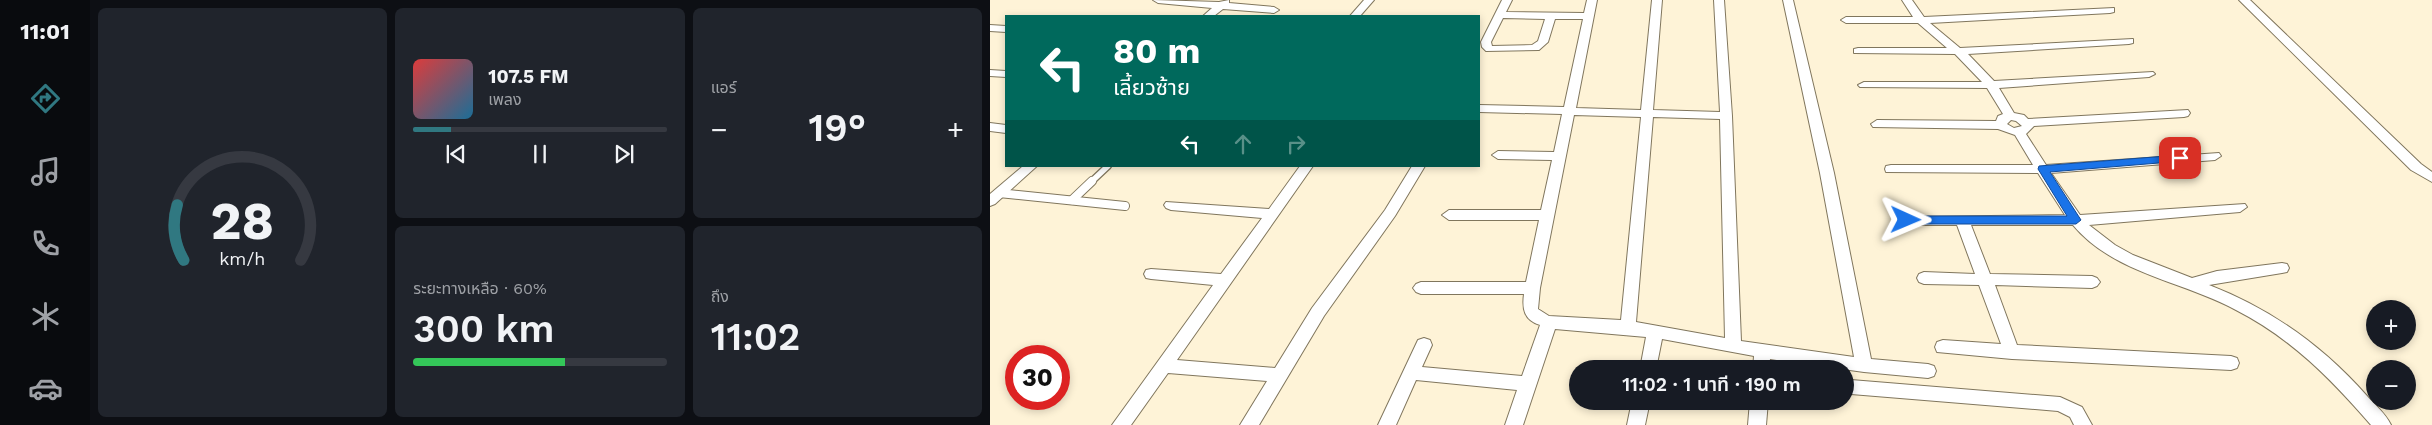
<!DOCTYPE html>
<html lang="th">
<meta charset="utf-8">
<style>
:root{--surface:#171b24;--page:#20242c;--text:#f1f3f6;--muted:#9ea1a6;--line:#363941;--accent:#307881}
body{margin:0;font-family:"Work Sans","Noto Sans Thai",sans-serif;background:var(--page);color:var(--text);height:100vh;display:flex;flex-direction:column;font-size:19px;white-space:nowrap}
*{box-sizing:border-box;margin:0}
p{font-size:16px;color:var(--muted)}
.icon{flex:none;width:28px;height:28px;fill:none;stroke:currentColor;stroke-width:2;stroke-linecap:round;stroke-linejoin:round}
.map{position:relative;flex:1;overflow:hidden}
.sheet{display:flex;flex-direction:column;gap:8px;padding:8px;background:#0d0f14;width:900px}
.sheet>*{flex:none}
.guide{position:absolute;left:15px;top:15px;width:475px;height:152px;border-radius:0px;box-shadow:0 2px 8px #0003;background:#00695c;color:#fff;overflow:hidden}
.tools{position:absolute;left:1376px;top:300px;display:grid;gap:10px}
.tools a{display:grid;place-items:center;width:50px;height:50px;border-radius:50%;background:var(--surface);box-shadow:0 2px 8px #0003;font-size:25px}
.speed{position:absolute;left:15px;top:345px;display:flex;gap:10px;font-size:25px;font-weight:700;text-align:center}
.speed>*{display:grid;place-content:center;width:65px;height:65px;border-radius:50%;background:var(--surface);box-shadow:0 2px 8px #0003;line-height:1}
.speed .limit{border:8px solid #d22;background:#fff;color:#111}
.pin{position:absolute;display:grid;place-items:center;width:42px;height:42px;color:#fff;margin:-21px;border-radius:10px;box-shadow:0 2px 8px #0006}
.me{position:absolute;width:55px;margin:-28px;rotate:91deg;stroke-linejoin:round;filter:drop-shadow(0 0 4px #0008)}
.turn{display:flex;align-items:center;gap:18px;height:105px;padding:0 25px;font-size:22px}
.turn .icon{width:65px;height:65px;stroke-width:2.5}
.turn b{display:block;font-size:35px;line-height:42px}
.lanes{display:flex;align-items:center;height:48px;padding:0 25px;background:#0003;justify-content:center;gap:25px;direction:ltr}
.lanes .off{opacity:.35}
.big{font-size:38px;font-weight:600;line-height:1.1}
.sheet .widget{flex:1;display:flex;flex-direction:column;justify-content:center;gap:8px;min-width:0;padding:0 18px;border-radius:8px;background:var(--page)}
.sheet .dial{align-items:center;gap:0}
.dial svg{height:130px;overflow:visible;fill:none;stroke:var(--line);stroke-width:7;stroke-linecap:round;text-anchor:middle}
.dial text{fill:var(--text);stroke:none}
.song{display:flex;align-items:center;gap:15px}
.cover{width:60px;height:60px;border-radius:8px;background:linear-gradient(135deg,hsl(0 70% 55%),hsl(200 70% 35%))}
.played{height:5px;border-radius:2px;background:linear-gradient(90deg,var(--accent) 15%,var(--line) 15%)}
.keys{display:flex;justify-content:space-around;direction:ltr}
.heat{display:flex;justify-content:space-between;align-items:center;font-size:28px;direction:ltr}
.charge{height:8px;border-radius:4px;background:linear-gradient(90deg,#34c759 60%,var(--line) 0)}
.sheet .tiles{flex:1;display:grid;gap:8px;grid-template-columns:repeat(3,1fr)}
.widget:first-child{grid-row:span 2}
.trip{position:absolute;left:579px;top:360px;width:285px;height:50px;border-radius:25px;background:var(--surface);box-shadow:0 2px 8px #0003;font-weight:600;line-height:50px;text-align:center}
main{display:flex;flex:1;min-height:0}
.menu{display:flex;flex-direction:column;width:90px;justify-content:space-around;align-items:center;background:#090b0e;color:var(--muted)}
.menu .icon{width:35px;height:35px}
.menu .active{color:var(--accent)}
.menu b{font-size:22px;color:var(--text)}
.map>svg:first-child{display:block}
</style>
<main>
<nav class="menu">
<b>11:01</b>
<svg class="icon active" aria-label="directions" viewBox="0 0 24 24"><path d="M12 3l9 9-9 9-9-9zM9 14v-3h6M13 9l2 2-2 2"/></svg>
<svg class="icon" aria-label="music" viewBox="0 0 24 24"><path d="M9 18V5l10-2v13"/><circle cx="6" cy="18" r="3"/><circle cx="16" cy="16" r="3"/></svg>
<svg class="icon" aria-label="phone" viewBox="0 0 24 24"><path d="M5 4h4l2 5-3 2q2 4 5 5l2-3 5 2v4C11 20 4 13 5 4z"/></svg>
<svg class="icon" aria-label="climate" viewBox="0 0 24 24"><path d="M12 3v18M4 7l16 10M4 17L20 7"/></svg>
<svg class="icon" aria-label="car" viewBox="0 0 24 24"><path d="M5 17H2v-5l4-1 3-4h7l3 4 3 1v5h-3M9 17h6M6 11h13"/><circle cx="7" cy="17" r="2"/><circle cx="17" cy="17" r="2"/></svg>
</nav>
<section class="sheet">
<div class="tiles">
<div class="widget dial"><svg viewBox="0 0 100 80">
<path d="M14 69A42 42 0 1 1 86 69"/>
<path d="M14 69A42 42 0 0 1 10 35" stroke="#307881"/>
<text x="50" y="56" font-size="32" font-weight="700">28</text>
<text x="50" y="72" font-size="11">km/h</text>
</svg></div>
<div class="widget">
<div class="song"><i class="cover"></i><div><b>107.5 FM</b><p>เพลง</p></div></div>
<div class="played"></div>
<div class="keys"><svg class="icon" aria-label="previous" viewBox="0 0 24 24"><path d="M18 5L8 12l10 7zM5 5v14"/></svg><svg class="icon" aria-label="pause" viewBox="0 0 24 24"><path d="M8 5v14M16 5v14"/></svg><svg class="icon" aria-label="next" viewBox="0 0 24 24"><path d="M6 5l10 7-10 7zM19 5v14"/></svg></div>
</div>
<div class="widget"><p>แอร์</p>
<div class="heat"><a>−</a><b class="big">19°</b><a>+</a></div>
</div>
<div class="widget"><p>ระยะทางเหลือ · 60%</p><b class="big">300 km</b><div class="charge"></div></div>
<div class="widget"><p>ถึง</p><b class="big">11:02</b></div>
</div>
</section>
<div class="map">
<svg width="1442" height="425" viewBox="0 0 1442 425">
<rect width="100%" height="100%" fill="#fef3d7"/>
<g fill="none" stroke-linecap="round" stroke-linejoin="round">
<g stroke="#80765d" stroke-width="8">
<path id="lane-far1" d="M 101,182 L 118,166"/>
</g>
<g stroke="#80765d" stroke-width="10">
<g id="lane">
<path d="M 9,193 L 135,206"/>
<path d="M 82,200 L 102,181"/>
</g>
</g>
<g stroke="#80765d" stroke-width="2">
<g id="street">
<path d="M 163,0 L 229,2 L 239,0 L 239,3 L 284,7 L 289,10 L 284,13 L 233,9 L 224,16 L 213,16 L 222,8 L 168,3 Z"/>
<path d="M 374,0 L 384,0 L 370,16 L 360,16 Z"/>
<path d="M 512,0 L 522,0 L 516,12 L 594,13 L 597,0 L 607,0 L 586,108 L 651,110 L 662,0 L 672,0 L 663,110 L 730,112 L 724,0 L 734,0 L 742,116 L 751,341 L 864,357 L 830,173 L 793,0 L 803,0 L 844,173 L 881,359 L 938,364 L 944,366 L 946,371 L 944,376 L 938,378 L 874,372 L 780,359 L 779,369 L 763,369 L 764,356 L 672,339 L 666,369 L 650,369 L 656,337 L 565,329 L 533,425 L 515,425 L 527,390 L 426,380 L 406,425 L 388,425 L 428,340 L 434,338 L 440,340 L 442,345 L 432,367 L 532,376 L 550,325 C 534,320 532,309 534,294 L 431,294 L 426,292 L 423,288 L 426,284 L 431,282 L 536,282 L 549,220 L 459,220 L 452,215 L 459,210 L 551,210 L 562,160 L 508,159 L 502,155 L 508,151 L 564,152 L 572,114 L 489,112 L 489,105 L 574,107 L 593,19 L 565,19 L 558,42 L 549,50 L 496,51 L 492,47 L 491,42 ZM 513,18 L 555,19 L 548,41 L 542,45 L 502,46 L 501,42 ZM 584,115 L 651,117 L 631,320 L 559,316 L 548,309 L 550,288 ZM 663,117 L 730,119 L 735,338 L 646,322 Z"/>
<path d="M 912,0 L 922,0 L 934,17 L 1124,8 L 1124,12 L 1120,13 L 940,23 L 970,48 L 1143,39 L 1143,43 L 1139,44 L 978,54 L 1004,81 L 1163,72 L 1165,74 L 1159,77 L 1009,88 L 1024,113 L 1034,115 L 1038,119 L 1198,110 L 1200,113 L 1198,116 L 1194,117 L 1044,126 L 1036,134 L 1056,165 L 1229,153 L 1231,156 L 1225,160 L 1061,173 L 1090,215 L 1255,204 L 1257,207 L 1250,212 L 1099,225 L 1125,245 L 1143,255 L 1202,278 L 1227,271 L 1292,263 L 1297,264 L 1299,268 L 1297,272 L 1292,273 L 1219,285 C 1281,309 1333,346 1377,396 C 1385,405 1396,414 1401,425 L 1381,425 C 1341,379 1301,338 1246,310 C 1193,281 1124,274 1083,225 L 981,225 L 1000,274 L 1102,276 L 1107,278 L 1110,282 L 1107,286 L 1102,288 L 1005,285 L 1027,345 L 1241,356 L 1247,358 L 1249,363 L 1247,368 L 1241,370 L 1022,359 L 947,352 L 945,347 L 947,342 L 953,340 L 1011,344 L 989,285 L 934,284 L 929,282 L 927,278 L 929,274 L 934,272 L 985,274 L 967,225 L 917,225 L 912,223 L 910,220 L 912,217 L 1075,215 L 1048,173 L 896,172 L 895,169 L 896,166 L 901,165 L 1043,165 L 1025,135 L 1008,129 L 883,127 L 881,124 L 887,120 L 1006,121 L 1008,116 L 1013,114 L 997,88 L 870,87 L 868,85 L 874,82 L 992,82 L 965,54 L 864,53 L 864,49 L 868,48 L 957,48 L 928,23 L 856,23 L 851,20 L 856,17 L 923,17 ZM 1021,120 L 1026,121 L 1032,126 L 1024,128 L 1017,124 Z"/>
<path d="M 1249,0 L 1260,0 L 1431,164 L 1442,172 L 1442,182 L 1421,170 Z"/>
<path d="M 0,25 L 16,26 L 16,32 L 0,31 Z"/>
<path d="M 0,70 L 16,71 L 16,77 L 0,76 Z"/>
<path d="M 0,123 L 16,125 L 16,133 L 0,131 Z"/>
<path d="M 33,166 L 47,166 L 5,204 L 0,206 L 0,194 Z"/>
<path d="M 310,166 L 323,166 L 187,360 L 285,368 L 322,308 L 395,210 L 422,166 L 435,166 L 405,216 L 334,316 L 269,425 L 250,425 L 277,381 L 178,373 L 141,425 L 122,425 L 223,285 L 161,279 L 156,278 L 154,274 L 156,270 L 161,269 L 231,274 L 272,218 L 181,210 L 176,208 L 174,205 L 176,202 L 279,209 Z"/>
<path d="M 861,380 L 1070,397 L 1092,407 L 1102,425 L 1084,425 L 1080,417 L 1068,411 L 861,394 L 855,392 L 855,382 Z"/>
<path d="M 642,401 L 660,401 L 655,425 L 637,425 Z"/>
<path d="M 760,401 L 778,401 L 776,425 L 758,425 Z"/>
</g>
</g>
<use href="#lane-far1" stroke="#fff" stroke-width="5.5"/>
<use href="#lane" stroke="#fff" stroke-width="8"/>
<use href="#street" fill="#fff" fill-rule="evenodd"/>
</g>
<path fill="#1a73e8" stroke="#114b97" d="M 1190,155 L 1195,158 L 1193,161 L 1060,172 L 1091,220 L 1086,224 L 916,224 L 911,220 L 916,216 L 1077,216 L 1048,169 L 1049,166 Z"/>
</svg>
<div class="tools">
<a>+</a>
<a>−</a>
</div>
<div class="speed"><div class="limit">30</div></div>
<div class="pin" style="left:1190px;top:158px;background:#d93025"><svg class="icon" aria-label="arrive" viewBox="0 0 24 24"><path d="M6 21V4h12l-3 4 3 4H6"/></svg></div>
<svg class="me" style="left:916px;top:220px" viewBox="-20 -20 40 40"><path d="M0-17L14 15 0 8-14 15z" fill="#1a73e8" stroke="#fff" stroke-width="4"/></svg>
<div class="trip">11:02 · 1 นาที · 190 m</div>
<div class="guide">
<div class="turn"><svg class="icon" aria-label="left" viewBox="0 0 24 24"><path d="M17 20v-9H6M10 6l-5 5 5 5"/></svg><div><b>80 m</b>เลี้ยวซ้าย</div></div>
<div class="lanes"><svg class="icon" aria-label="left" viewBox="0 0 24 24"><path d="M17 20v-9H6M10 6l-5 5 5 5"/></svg><svg class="icon off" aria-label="ahead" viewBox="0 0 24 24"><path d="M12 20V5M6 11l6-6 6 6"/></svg><svg class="icon off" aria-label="right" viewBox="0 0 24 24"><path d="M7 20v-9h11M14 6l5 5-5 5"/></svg></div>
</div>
</div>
</main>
